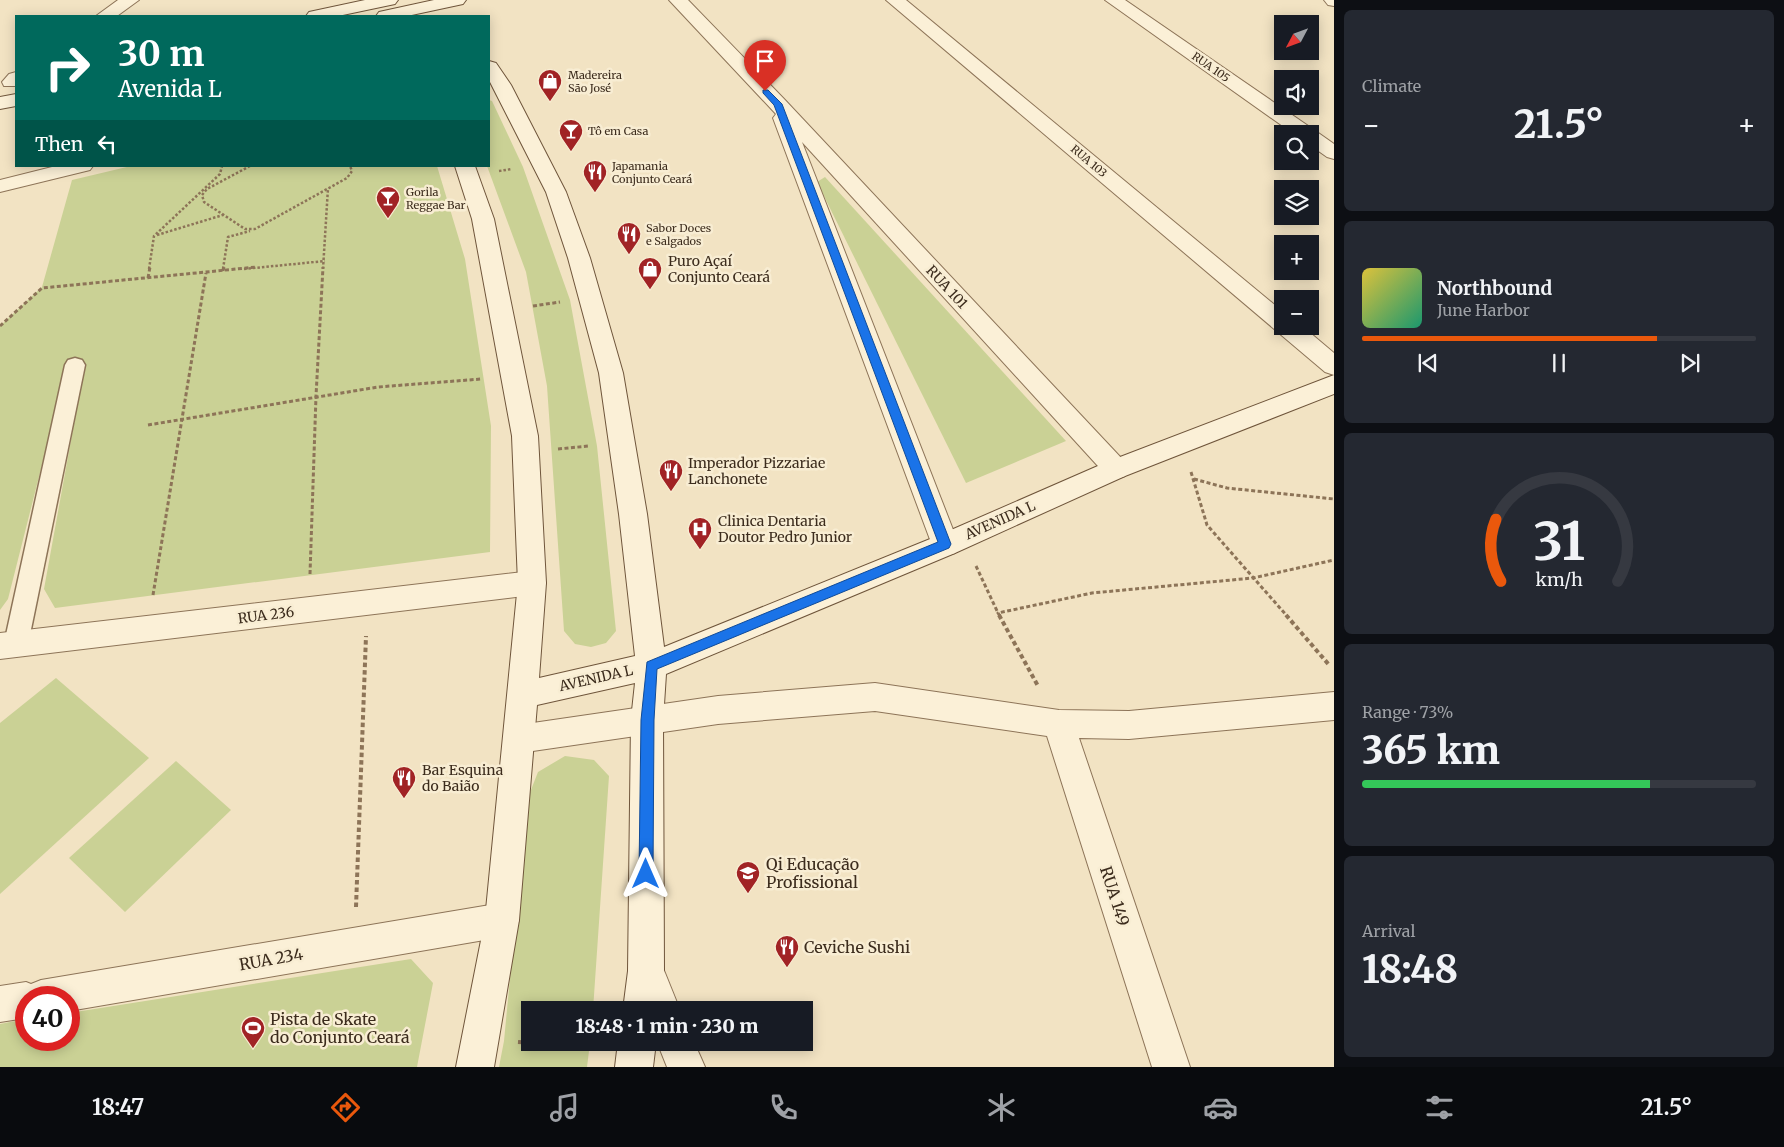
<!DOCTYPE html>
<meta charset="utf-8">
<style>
:root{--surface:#171b24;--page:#242831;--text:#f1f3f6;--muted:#9ea1a6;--line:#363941;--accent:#ea580c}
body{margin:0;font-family:Merriweather,serif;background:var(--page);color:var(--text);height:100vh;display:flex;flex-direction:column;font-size:19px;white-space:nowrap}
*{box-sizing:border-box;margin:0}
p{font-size:16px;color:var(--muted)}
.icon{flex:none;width:28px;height:28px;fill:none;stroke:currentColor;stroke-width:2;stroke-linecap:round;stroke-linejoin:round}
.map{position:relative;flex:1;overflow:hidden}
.details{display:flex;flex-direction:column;gap:10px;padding:10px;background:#0d0f14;width:450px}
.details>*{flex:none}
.banner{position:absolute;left:15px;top:15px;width:475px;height:152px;border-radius:0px;box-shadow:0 2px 12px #0003;background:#00695c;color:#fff;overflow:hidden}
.needle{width:32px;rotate:229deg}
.fabs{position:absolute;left:1274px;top:15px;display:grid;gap:10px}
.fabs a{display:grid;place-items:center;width:45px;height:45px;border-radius:0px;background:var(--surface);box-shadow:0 2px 12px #0003;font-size:25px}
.speed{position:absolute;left:15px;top:986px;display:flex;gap:10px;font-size:25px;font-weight:700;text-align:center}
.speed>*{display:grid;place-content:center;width:65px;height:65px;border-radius:50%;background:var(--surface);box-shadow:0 2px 12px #0003;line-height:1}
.speed .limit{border:8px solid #d22;background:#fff;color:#111}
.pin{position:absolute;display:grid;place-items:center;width:42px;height:42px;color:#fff;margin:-51px -21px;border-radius:50% 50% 50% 0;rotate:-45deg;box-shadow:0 0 5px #0007}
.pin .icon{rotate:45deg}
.me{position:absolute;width:55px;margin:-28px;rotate:0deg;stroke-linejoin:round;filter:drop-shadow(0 0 4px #0008)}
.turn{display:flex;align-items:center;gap:18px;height:105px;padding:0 20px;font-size:22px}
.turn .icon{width:65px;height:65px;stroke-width:2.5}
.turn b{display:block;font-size:35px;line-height:42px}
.then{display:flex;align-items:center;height:48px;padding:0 20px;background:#0003;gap:10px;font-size:19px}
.big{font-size:38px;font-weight:800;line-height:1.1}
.details .card{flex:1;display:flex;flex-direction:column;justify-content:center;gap:8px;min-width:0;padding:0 18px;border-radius:8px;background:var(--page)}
.details .dial{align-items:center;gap:0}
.dial svg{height:130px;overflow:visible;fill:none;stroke:var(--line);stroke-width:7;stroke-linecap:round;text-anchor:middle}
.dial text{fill:var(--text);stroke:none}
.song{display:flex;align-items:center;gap:15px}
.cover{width:60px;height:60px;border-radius:8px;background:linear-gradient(135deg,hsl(50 70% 55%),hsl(160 70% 35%))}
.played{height:5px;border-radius:2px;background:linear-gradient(90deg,var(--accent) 75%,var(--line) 75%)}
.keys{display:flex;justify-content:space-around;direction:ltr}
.heat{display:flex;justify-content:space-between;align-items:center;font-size:28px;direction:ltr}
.charge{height:8px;border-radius:4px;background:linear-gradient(90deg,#34c759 73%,var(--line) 0)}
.trip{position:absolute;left:521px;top:1001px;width:292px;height:50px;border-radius:0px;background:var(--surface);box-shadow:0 2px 12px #0003;font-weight:800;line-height:50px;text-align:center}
.menu{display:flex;height:80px;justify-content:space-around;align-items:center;background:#090b0e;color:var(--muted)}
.menu .icon{width:35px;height:35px}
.menu .selected{color:var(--accent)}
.menu b{font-size:22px;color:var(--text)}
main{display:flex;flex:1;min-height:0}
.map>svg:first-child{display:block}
</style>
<main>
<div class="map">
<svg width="1334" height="1067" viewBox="0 0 1334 1067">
<rect width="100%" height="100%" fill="#f2e3c3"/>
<g fill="#cad195">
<path d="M 489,100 L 492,101 L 523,167 L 570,300 L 597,446 L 616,631 L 606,643 L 591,647 L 575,644 L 564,631 L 547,386 L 526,272 L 487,166 Z"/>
<path d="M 131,166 L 437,166 L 465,259 L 491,426 L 490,552 L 55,608 L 44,589 L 85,363 L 67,366 L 8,599 L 0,610 L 0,326 L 42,287 L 72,180 Z"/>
<path d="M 825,177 L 1066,441 L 966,483 L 817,182 Z"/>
<path d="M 56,678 L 149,758 L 0,894 L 0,723 Z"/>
<path d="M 565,756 L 594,760 L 609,776 L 593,1010 L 530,1010 L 530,1042 L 590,1043 L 587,1067 L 499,1067 L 504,1041 L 527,800 L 538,772 Z"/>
<path d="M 176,761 L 231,810 L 125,912 L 69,858 Z"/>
<path d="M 411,959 L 433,983 L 417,1067 L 0,1067 L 0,1024 L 26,1019 L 26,1040 L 69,1040 L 69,1013 Z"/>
</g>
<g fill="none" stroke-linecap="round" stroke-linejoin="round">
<g stroke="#8d7458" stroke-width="3">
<path id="lane" d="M 75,358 L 82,360 L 85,365 L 28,644 L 25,651 L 16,654 L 7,651 L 4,644 L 65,365 L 68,360 Z"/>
</g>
<g stroke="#8d7458" stroke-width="2">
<g id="street">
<path d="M 118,0 L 139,0 L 117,16 L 96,16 Z"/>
<path d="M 669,0 L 688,0 L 785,100 L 1125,462 L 1129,469 L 1125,476 L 1116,479 L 1107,476 L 802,142 L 959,545 L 955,553 L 945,556 L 935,553 L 773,118 L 776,114 Z"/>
<path d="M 886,0 L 906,0 L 1282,311 L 1282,326 L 1302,326 L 1334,353 L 1334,375 L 1325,372 Z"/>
<path d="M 1105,0 L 1125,0 L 1317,132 L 1334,144 L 1334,159 L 1327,157 L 1310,145 L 1310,134 L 1294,134 Z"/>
<path d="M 1324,0 L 1334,0 L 1334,6 L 1328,5 Z"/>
<path d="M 16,72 L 16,86 L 4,86 L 2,82 L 9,74 Z"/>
<path d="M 56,166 L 93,166 L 90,170 L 0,192 L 0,180 Z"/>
<path d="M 532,571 L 542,575 L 546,583 L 542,591 L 532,595 L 0,659 L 0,633 Z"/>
<path d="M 875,683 L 1059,710 L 1129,711 L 1334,692 L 1334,720 L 1129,739 L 1079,738 L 1190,1067 L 1152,1067 L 1047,736 L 875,711 L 718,724 L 519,753 L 508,749 L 503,739 L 508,729 L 519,725 L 718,696 Z"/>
<path d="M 502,903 L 514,908 L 519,920 L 514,932 L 502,937 L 69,1011 L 69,998 L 26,998 L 26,1018 L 0,1022 L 0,986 L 26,982 L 31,984 L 41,980 Z"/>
<path d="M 646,953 L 659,958 L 680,1010 L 644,1010 L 628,971 L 633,958 Z"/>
<path d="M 657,1042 L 694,1042 L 705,1067 L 667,1067 Z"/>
</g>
</g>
<g stroke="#6f553b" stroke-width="2">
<g id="secondary">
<path d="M 365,0 L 398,0 L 395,4 L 338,16 L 306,16 L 309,12 Z"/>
<path d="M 434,0 L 466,0 L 463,4 L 407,16 L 376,16 L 379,12 Z"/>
<path d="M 489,61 L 496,63 L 511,85 L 566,192 L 590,258 L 623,373 L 647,514 L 664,647 L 935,537 L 1107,462 L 1334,375 L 1334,394 L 1125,476 L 955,553 L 666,674 L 663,720 L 664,971 L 659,1010 L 623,1010 L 628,971 L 631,720 L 635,683 L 537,705 L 519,920 L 494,1067 L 456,1067 L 485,920 L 518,583 L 512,436 L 472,219 L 455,166 L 475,166 L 494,219 L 538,436 L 546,583 L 539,678 L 635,656 L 619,514 L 599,373 L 568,258 L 546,192 L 489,80 Z"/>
<path d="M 16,94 L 16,106 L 0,109 L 0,97 Z"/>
<path d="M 618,1042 L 656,1042 L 653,1067 L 615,1067 Z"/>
</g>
</g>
<g stroke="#8d7458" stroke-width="2.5" stroke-dasharray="2.5 2" stroke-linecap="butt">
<path d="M 250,166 L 207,189 L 202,195 L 204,202 L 245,229 L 255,229 L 347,178 L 352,171 L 350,166"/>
<path d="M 499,171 L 512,169"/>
<path d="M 157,235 L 223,215"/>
<path d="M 149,269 L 154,236 L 220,174 L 222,166"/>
<path d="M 223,269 L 228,237 L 250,231"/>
<path d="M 244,269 L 325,261"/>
<path d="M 323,269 L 328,188"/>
</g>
<g stroke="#8d7458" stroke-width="3" stroke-dasharray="4 2.5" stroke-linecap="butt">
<path d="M 223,271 L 224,267"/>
<path d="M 148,278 L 150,267"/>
<path d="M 533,306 L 560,302"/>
<path d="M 0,326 L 42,288 L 257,267"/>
<path d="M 148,425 L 378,387 L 481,379"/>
<path d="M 558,449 L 589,446"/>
<path d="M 1191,472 L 1207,525 L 1287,616"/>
<path d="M 1194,479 L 1227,488 L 1334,499"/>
<path d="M 976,566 L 998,613"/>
<path d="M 310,574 L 316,396 L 323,267"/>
<path d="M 153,595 L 206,273"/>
<path d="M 1000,616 L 998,613 L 1092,593 L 1253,578 L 1334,560"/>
</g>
<g stroke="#8d7458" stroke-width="4" stroke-dasharray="4.5 3" stroke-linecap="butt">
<path d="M 999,615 L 1038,686"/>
<path d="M 1286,615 L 1330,666"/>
<path d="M 356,907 L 366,636"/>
<path d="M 518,1042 L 590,1047"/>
</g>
<use href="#lane" fill="#fbf0d7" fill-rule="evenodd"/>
<use href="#street" fill="#fbf0d7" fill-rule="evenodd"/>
<use href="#secondary" fill="#fbf0d7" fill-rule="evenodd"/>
</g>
<path fill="#1a73e8" stroke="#114b97" d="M 763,90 L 768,90 L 782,104 L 951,544 L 949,548 L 657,669 L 654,720 L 653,874 L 651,879 L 646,881 L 641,879 L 639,874 L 641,720 L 647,662 L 938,542 L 774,105 L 763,93 Z"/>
<defs>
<g id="shop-pin" transform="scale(1.25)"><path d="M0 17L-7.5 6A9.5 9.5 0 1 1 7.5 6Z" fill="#a12325" stroke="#f8edd3"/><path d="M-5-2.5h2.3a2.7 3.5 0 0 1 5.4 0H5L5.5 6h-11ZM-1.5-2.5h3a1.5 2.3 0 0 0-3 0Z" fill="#fff"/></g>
<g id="bar-pin" transform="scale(1.25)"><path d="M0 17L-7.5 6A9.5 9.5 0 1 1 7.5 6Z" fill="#a12325" stroke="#f8edd3"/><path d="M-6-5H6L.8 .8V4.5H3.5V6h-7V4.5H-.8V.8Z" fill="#fff"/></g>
<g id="restaurant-pin" transform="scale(1.25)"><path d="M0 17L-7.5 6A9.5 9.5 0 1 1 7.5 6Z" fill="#a12325" stroke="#f8edd3"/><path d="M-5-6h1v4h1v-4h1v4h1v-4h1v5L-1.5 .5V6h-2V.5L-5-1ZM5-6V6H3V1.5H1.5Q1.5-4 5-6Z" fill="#fff"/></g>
<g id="hospital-pin" transform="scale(1.25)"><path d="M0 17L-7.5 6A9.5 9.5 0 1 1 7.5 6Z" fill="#a12325" stroke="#f8edd3"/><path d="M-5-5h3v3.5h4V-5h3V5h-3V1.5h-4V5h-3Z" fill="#fff"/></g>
<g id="school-pin" transform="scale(1.25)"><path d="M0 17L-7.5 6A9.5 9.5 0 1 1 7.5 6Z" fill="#a12325" stroke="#f8edd3"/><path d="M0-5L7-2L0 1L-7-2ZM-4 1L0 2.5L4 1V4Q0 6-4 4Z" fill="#fff"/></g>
<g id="stadium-pin" transform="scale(1.25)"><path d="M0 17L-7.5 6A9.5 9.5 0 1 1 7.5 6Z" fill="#a12325" stroke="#f8edd3"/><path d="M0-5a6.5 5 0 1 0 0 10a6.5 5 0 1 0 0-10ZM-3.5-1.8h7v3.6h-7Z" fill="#fff"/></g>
</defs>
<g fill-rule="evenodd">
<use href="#shop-pin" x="550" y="81"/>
<use href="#bar-pin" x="571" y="131"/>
<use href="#restaurant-pin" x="595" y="172"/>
<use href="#bar-pin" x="388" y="198"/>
<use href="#restaurant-pin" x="629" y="234"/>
<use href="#shop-pin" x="650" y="269"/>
<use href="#restaurant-pin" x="671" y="471"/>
<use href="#hospital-pin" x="700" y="529"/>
<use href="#restaurant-pin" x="404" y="778"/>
<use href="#school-pin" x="748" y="873"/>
<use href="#restaurant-pin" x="787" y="947"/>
<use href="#stadium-pin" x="253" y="1028"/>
</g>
<g text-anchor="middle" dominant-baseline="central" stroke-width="5" stroke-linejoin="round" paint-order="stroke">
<g font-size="11" fill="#3c2c1d" stroke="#f8edd3">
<text transform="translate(1211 67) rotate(35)">RUA 105</text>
<text transform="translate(1089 161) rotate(40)">RUA 103</text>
</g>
<g font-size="11" fill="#3c2c1d" stroke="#f8edd3" text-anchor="start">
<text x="568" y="75">Madereira<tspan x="568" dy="13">São José</tspan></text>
<text x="588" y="131">Tô em Casa</text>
<text x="612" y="166">Japamania<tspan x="612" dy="13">Conjunto Ceará</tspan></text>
<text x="406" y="192">Gorila<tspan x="406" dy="13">Reggae Bar</tspan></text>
<text x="646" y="228">Sabor Doces<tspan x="646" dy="13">e Salgados</tspan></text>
</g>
<g font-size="14" fill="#3c2c1d" stroke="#f8edd3" text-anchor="start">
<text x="668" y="261">Puro Açaí<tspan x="668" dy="16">Conjunto Ceará</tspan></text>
<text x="688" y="463">Imperador Pizzariae<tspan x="688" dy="16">Lanchonete</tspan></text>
<text x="718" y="521">Clinica Dentaria<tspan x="718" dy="16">Doutor Pedro Junior</tspan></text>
<text x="422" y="770">Bar Esquina<tspan x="422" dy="16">do Baião</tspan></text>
</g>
<g font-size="14" fill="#3c2c1d" stroke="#f8edd3">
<text transform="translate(947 287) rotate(47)">RUA 101</text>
<text transform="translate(1000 520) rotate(-24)">AVENIDA L</text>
<text transform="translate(266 615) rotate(-7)">RUA 236</text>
<text transform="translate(596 678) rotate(-13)">AVENIDA L</text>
</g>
<g font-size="16" fill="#3c2c1d" stroke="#f8edd3" text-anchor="start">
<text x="766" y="864">Qi Educação<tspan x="766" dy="18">Profissional</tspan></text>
<text x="804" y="947">Ceviche Sushi</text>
<text x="270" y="1019">Pista de Skate<tspan x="270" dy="18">do Conjunto Ceará</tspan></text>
</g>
<g font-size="16" fill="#3c2c1d" stroke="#f8edd3">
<text transform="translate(1115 896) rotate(72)">RUA 149</text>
<text transform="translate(271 959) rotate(-10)">RUA 234</text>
</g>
</g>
</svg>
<div class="fabs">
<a><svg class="needle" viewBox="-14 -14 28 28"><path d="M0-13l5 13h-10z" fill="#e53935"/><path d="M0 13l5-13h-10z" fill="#9ea1a6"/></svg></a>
<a><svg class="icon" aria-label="sound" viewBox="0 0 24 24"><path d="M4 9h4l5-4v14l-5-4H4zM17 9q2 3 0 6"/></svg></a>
<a><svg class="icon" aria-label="search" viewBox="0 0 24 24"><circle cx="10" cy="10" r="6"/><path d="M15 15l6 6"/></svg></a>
<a><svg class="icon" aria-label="layers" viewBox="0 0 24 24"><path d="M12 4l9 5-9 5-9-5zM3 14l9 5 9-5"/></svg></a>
<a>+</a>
<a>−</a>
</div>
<div class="speed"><div class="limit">40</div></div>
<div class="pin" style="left:765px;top:91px;background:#d93025"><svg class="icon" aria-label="arrive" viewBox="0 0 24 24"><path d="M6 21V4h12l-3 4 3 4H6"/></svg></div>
<svg class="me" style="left:646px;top:874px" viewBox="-20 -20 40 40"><path d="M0-17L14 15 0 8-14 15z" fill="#1a73e8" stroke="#fff" stroke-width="4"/></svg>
<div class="trip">18:48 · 1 min · 230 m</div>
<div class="banner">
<div class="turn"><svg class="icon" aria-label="right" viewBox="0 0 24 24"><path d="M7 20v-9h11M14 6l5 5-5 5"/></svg><div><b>30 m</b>Avenida L</div></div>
<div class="then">Then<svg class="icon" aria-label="left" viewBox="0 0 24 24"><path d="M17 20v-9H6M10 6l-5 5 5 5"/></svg></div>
</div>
</div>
<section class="details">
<div class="card"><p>Climate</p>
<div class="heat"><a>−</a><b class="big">21.5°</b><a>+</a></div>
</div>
<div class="card">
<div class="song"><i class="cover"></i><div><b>Northbound</b><p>June Harbor</p></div></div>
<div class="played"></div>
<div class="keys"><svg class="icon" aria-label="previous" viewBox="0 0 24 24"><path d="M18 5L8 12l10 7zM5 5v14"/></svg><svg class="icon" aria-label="pause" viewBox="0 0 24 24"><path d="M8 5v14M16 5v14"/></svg><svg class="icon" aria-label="next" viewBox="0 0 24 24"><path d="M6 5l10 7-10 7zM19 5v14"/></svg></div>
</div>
<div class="card dial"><svg viewBox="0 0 100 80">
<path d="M14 69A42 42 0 1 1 86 69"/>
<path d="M14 69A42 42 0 0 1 11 31" stroke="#ea580c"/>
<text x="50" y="56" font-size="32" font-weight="700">31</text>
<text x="50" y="72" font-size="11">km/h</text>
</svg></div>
<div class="card"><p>Range · 73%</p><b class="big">365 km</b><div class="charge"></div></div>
<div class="card"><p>Arrival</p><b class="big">18:48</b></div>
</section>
</main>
<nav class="menu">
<b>18:47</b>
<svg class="icon selected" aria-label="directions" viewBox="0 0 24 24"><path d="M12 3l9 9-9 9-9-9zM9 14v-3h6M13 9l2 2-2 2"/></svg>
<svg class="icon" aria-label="music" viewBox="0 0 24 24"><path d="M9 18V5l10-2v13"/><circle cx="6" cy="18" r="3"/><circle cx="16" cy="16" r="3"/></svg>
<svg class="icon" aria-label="phone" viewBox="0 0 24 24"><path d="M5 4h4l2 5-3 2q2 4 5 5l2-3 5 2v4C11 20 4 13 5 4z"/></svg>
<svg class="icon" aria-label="climate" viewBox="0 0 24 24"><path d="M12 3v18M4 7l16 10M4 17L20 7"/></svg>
<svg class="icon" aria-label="car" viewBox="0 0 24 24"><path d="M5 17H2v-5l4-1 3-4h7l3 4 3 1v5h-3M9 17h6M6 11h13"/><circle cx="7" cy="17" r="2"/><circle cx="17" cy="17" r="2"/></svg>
<svg class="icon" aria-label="filters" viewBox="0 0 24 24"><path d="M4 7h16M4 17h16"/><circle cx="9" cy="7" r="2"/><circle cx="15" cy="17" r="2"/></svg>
<b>21.5°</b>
</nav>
